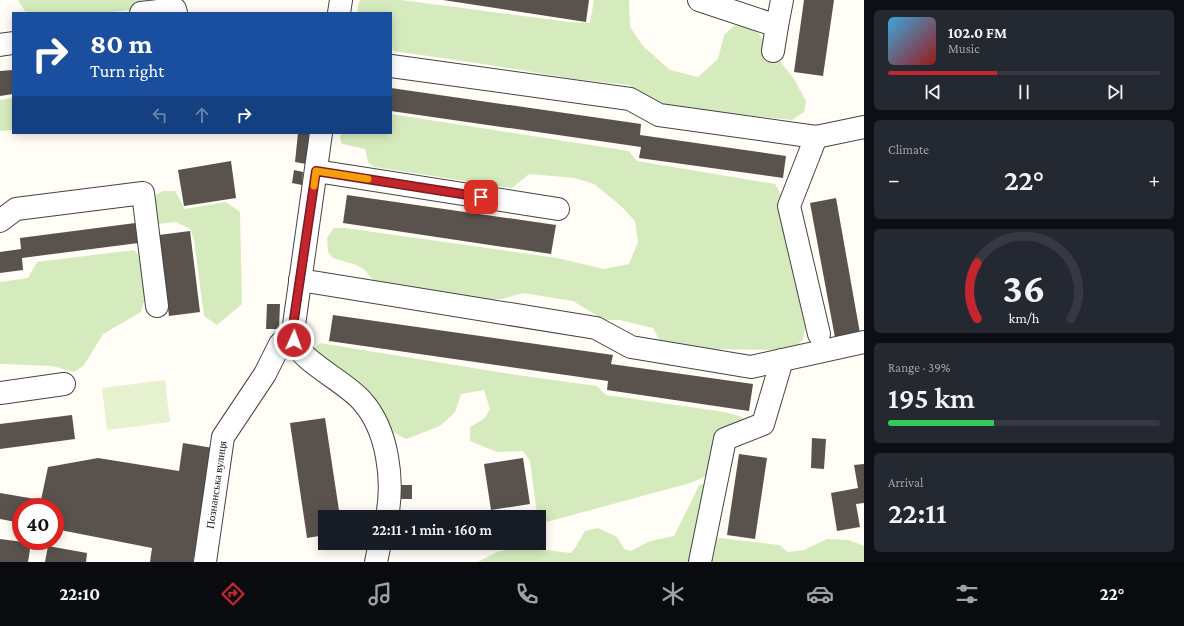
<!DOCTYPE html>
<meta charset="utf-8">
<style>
:root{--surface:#171b24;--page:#242831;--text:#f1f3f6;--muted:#9ea1a6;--line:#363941;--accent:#c4262e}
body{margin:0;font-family:"Crimson Pro",serif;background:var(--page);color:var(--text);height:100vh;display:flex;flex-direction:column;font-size:15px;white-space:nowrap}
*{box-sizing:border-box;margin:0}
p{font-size:13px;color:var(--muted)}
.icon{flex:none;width:22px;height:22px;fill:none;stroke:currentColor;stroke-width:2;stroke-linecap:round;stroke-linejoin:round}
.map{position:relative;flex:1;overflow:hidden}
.sheet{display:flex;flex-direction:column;gap:10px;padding:10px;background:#0d0f14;width:320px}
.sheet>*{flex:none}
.hud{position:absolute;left:12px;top:12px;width:380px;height:122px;border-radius:0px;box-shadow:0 2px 10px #0003;background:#1a4fa0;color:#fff;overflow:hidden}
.speed{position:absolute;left:12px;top:498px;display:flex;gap:8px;font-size:20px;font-weight:700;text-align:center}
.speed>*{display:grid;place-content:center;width:52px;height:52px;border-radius:50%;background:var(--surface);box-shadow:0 2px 10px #0003;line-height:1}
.speed .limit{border:6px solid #d22;background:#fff;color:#111}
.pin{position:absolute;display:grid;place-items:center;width:34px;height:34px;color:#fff;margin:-17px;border-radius:8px;box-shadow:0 2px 6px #0006}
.me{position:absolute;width:44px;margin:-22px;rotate:2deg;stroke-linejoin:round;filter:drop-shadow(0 0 3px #0008)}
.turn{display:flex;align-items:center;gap:14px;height:84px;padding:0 12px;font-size:18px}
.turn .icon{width:52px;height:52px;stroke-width:2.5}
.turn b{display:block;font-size:28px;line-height:34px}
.lanes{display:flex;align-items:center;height:38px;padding:0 12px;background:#0003;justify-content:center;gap:20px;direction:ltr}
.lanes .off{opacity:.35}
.big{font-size:30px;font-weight:600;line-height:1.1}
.sheet .widget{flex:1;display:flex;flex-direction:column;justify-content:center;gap:6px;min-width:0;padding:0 14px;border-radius:6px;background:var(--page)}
.sheet .dial{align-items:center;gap:0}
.dial svg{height:104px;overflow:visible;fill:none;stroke:var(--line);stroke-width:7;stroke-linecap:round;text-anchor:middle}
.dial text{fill:var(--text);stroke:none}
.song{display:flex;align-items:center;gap:12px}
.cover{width:48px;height:48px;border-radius:6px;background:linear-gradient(135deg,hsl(200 70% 55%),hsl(0 70% 35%))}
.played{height:4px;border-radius:2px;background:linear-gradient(90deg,var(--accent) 40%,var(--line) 40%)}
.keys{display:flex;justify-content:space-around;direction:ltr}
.heat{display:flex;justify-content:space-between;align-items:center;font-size:22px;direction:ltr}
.charge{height:6px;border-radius:3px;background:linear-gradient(90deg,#34c759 39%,var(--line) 0)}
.trip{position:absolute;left:318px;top:510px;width:228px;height:40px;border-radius:0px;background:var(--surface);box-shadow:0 2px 10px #0003;font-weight:600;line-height:40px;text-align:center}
.tab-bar{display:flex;height:64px;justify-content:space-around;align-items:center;background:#090b0e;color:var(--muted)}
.tab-bar .icon{width:28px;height:28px}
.tab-bar .current{color:var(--accent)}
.tab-bar b{font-size:18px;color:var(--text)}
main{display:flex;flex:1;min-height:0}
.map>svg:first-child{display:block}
</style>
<main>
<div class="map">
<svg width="864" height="562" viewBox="0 0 864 562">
<rect width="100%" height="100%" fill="#fffdf5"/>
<g fill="#d5ebbd">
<path d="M 18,0 L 171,0 L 168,5 L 105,13 L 26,13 Z"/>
<path d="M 361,0 L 401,0 L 569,22 L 590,23 L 594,0 L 629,0 L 630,27 L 643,46 L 670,70 L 698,77 L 718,59 L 724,35 L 735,25 L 755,29 L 794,79 L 806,101 L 804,112 L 792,120 L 662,106 L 629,85 L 574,79 L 477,63 L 393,51 L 391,40 L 391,13 L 357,13 L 359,2 Z"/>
<path d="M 13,98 L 13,130 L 0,131 L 0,100 Z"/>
<path d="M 391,114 L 629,151 L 637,161 L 775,184 L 783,198 L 807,320 L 803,339 L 793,350 L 708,349 L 661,343 L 653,328 L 620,320 L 604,320 L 573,301 L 523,293 L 502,299 L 465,299 L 377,285 L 365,270 L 356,265 L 333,258 L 328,252 L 327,238 L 334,228 L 345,228 L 557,258 L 604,269 L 629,264 L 638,242 L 635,221 L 621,206 L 594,184 L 575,178 L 529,174 L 512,188 L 374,167 L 368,162 L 365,149 L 342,144 L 340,138 L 341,133 L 391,133 Z"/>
<path d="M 163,191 L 175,191 L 185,209 L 226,202 L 240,212 L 242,304 L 217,325 L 204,316 L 194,240 L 190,229 L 176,222 L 157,224 L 151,198 Z"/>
<path d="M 134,250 L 141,258 L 149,285 L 141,312 L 103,334 L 84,365 L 74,372 L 52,366 L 0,364 L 0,282 L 28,278 L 37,262 Z"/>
<path d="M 320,343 L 510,374 L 597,386 L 606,395 L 725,412 L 742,417 L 744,423 L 709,475 L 690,483 L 543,523 L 536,508 L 530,461 L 523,451 L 497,452 L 470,441 L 470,427 L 485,418 L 490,409 L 484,390 L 461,394 L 455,412 L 440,426 L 406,439 L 389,430 L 372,393 L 320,359 L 313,350 Z"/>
<path d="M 711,482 L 695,562 L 478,562 L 497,552 L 520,547 L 571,553 L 575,548 L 585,531 L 598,528 L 617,537 L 624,549 L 631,551 L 650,541 L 674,536 L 694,496 L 699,485 Z"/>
<path d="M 720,538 L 779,545 L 788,552 L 804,550 L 827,539 L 849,540 L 864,546 L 864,562 L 705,562 L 709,543 Z"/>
</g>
<path fill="#e6f2cf" d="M 165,380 L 170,422 L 107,430 L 102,388 Z"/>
<g fill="#5a524d">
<path d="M 443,0 L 589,0 L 586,22 Z"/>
<path d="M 804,0 L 834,0 L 823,76 L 794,72 Z"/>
<path d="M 13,70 L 13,94 L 0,96 L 0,71 Z"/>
<path d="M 391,88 L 641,124 L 640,135 L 786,156 L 783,178 L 639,158 L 641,147 L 391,111 Z"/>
<path d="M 298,133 L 309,133 L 306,164 L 295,162 Z"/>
<path d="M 231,161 L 236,198 L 184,206 L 178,170 Z"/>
<path d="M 294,170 L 303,172 L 302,185 L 292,183 Z"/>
<path d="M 347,195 L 556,225 L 551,254 L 343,223 Z"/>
<path d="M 836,198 L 861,339 L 836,343 L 810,203 Z"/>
<path d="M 143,222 L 146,242 L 22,258 L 23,270 L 0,273 L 0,252 L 21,249 L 20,238 Z"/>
<path d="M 190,231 L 200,312 L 169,316 L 159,235 Z"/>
<path d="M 267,304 L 280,304 L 279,329 L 266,329 Z"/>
<path d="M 333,315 L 613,355 L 611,364 L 753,384 L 749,411 L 607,390 L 608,381 L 329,341 Z"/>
<path d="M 72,415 L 75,439 L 0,449 L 0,424 Z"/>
<path d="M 325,418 L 340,517 L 325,517 L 325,535 L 307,538 L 290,423 Z"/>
<path d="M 812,438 L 826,439 L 824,469 L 811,468 Z"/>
<path d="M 183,443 L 213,448 L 193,562 L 150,562 L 152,548 L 55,529 L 55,507 L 21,507 L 21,523 L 0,519 L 0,493 L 41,500 L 48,467 L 98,458 L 179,471 Z"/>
<path d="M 739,454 L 767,458 L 755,539 L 727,535 Z"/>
<path d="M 523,458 L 530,504 L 491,510 L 484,464 Z"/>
<path d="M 864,464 L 864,503 L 856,504 L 860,527 L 837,531 L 831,493 L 858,488 L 854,465 Z"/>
<path d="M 400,485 L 412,485 L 412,499 L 399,499 Z"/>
<path d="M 0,539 L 31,543 L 28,562 L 0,562 Z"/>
<path d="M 48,546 L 87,553 L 86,562 L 45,562 Z"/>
</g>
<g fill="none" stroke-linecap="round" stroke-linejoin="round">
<g stroke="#444" stroke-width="24">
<g id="minor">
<path d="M 699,0 L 777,26 L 773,51"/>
<path d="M 141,13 L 175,9 L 176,13"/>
<path d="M 339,13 L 341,0"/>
<path d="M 777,26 L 782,0"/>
<path d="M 0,45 L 13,43"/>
<path d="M 391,66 L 630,99 L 659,115 L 816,137 L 864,127"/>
<path d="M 321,133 L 293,332 C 293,335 293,338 294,341 C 302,362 346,382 362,401 C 388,430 394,480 387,517"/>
<path d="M 816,137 L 789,206 L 819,334"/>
<path d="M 316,171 L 558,209"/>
<path d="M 0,221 L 16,209 L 143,193 L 157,306"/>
<path d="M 300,280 L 596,328 L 631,347 L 751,367 L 864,342"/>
<path d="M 0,393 L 64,384"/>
<path id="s1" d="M 205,562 L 223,437 L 265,374 L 280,344 L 293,332"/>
<path d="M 376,562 L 380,543"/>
<path d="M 700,562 L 725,439 L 763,424 L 782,360"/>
</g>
</g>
<use href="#minor" stroke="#fff" stroke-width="22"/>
</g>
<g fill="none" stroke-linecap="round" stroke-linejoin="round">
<g stroke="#7f191e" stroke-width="10">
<path id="route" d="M 294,340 L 293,332 L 294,319 L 316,171 L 481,197"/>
</g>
<use href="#route" stroke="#c4262e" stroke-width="7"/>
<path stroke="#f59e0b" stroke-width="7" d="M 314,186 L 316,171 L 368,179"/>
</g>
<g text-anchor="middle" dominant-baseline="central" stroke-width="4" stroke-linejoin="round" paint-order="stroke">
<g font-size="11" fill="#111" stroke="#fff">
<text stroke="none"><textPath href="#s1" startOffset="78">Познанська вулиця</textPath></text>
</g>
</g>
</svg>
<div class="speed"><div class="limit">40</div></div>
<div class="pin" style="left:481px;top:197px;background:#d93025"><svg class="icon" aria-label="arrive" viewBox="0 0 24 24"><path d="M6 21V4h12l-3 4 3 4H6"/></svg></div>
<svg class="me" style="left:294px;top:340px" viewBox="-20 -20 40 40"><circle r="17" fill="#c4262e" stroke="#fff" stroke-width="3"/><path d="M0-11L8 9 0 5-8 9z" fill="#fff"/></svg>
<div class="trip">22:11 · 1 min · 160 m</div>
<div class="hud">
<div class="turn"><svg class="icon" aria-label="right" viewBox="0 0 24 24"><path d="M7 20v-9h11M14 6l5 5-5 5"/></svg><div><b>80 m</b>Turn right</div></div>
<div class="lanes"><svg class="icon off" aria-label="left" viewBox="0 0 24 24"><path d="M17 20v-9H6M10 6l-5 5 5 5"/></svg><svg class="icon off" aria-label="ahead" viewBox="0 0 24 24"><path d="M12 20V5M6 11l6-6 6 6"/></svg><svg class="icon" aria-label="right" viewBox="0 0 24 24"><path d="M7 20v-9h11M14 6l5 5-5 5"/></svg></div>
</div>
</div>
<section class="sheet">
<div class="widget">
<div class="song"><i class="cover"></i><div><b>102.0 FM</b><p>Music</p></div></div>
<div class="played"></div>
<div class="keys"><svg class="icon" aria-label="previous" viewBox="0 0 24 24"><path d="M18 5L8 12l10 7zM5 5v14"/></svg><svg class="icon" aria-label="pause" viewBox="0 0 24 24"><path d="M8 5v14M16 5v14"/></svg><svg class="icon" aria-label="next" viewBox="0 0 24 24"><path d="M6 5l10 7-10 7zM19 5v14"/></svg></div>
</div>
<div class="widget"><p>Climate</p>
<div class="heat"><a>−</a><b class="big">22°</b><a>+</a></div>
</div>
<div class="widget dial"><svg viewBox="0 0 100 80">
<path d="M14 69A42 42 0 1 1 86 69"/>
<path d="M14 69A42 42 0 0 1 14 26" stroke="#c4262e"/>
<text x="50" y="56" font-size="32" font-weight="700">36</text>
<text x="50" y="72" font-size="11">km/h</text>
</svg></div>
<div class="widget"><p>Range · 39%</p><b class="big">195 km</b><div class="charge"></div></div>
<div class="widget"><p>Arrival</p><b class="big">22:11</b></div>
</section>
</main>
<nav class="tab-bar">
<b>22:10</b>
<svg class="icon current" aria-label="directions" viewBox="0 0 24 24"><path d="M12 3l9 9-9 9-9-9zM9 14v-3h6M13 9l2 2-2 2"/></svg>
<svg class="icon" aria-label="music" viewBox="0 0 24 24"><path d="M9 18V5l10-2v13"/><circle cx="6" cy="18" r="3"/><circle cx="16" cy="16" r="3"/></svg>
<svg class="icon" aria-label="phone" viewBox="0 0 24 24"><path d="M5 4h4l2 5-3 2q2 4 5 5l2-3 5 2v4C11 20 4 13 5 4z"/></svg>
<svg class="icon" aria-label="climate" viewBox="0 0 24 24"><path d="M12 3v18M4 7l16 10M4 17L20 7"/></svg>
<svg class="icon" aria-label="car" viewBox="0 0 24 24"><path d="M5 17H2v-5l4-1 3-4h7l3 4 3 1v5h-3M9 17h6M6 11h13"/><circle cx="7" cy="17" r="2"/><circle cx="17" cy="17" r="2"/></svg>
<svg class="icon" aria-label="filters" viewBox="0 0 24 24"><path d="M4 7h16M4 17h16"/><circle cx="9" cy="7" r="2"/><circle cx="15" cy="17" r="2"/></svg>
<b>22°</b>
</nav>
